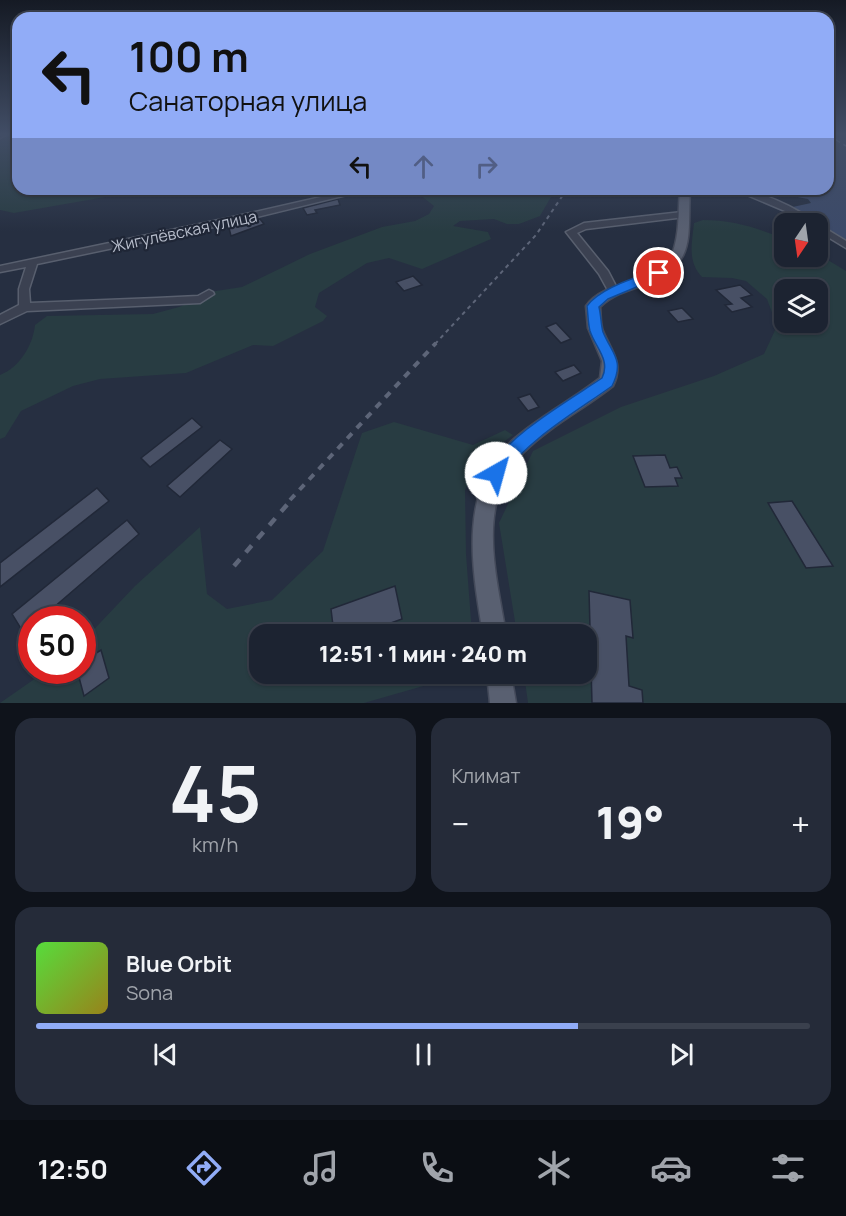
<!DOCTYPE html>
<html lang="ru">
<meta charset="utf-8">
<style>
:root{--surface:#1c2331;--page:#252b39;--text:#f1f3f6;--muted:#a0a4ab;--line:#3a404d;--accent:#91acf7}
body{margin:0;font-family:Manrope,sans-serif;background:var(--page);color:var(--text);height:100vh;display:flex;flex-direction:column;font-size:22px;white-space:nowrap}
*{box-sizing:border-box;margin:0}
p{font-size:20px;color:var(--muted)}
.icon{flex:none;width:33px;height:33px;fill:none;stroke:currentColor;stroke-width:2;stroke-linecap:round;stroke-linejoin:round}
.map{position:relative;height:703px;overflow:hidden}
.details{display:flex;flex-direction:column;gap:15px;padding:15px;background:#0f131b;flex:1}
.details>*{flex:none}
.top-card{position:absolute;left:12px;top:12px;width:822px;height:183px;border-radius:18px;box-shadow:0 2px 4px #0004,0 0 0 2px var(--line);background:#91acf7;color:#111;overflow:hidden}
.needle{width:39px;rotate:193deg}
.buttons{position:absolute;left:774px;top:213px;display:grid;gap:12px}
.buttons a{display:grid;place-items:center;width:54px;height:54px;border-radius:12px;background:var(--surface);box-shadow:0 2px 4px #0004,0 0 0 2px var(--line);font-size:30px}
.speed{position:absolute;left:18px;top:606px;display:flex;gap:12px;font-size:30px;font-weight:700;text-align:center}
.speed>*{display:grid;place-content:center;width:78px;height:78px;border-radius:50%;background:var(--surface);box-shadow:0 2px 4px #0004,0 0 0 2px var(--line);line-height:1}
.speed .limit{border:9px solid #d22;background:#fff;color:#111}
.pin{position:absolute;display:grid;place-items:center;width:51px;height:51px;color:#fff;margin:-26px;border:3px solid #fff;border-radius:50%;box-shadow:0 2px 6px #0007}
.me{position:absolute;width:66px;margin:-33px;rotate:38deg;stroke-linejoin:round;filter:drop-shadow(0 0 4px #0008)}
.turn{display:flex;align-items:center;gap:21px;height:126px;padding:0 18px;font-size:27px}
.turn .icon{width:78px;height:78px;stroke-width:2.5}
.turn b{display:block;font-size:42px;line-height:51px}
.lanes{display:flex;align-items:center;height:57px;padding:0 18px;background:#0003;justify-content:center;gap:30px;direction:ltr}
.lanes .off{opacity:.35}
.big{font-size:45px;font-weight:800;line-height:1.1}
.details .tile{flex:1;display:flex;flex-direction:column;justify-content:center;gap:9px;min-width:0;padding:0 21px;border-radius:18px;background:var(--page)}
.details .dial{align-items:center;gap:0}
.dial b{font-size:78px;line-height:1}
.song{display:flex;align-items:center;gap:18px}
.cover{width:72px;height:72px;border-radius:9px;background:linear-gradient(135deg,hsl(110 70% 55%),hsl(50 70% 35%))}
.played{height:6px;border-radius:3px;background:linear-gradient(90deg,var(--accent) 70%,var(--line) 70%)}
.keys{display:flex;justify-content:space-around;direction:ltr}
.heat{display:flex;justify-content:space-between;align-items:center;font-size:33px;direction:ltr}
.details .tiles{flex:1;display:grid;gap:15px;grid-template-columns:1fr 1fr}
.tile:last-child{grid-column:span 2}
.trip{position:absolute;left:249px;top:624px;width:348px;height:60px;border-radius:18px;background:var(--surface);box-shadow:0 2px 4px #0004,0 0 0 2px var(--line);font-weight:800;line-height:60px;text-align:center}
.tab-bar{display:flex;height:96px;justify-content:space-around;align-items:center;background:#0b0e14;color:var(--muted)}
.tab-bar .icon{width:42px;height:42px}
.tab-bar .active{color:var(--accent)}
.tab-bar b{font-size:27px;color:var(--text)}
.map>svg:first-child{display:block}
</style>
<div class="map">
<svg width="846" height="703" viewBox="0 0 846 703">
<rect width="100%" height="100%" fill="#262f41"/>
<g fill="#283c42" fill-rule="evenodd">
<path d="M 0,133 L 18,133 L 18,189 L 151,189 L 14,213 L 0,210 Z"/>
<path d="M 395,189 L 555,190 L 540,216 L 519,224 L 507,224 L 494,219 L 460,221 L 453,226 L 488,232 L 491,239 L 422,269 L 389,258 L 367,263 L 319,293 L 315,307 L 327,316 L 323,321 L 273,346 L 253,345 L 186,373 L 100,379 L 73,386 L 21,411 L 5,437 L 0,439 L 0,375 C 20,367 33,345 35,325 L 47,316 L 153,314 L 179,307 L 216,291 L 242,287 L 310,254 L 382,227 L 415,221 L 429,214 L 434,206 L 419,194 Z"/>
<path d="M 703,220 C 733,220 758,228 784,239 L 784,256 L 818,256 L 818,254 L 846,271 L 846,703 L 528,703 L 524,674 L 586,674 L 586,634 L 517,634 L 499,523 L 533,451 L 621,407 L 714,376 L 764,354 L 777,326 L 767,299 L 746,281 L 732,278 L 702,277 C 687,261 692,243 694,223 ZM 784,290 L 818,290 L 818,322 L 784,322 Z"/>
<path d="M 394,422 L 473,445 L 505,430 L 513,435 L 480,460 L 465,490 L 466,554 L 472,634 L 260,634 L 260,674 L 465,674 L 364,703 L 0,703 L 46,671 L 82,670 L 83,641 L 135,586 L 200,527 L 207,594 L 227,609 L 272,600 L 323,551 L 362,433 Z"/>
</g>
<path fill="#3c4a69" d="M 828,133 L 846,133 L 846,248 L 818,230 L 818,224 L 807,223 L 788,208 L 811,203 L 808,199 L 755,189 L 828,189 Z"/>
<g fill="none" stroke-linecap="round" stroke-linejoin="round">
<path stroke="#7f8fb2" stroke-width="1.5" stroke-dasharray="5 4" stroke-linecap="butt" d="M 828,135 L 846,146"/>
</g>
<g fill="#485065" stroke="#212838" stroke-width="1.5">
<path d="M 338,199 L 340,205 L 315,210 L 317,213 L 307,215 L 303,208 Z"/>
<path d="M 260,219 L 264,224 L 231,236 L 229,228 L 231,226 Z"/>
<path d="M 413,276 L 422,285 L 404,291 L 396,282 Z"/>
<path d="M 740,285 L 752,295 L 741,298 L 752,307 L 732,312 L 725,305 L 732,304 L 716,290 Z"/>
<path d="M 682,308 L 693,319 L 678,322 L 668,311 Z"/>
<path d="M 556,323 L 571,339 L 561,343 L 546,327 Z"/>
<path d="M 574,365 L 581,373 L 563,381 L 555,372 Z"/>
<path d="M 530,394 L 539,407 L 528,411 L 518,398 Z"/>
<path d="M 192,418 L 202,427 L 150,467 L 141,458 Z"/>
<path d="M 220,440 L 232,449 L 180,497 L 167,486 Z"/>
<path d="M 665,455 L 670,468 L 677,467 L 682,478 L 675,478 L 678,486 L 645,487 L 633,456 Z"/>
<path d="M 97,488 L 109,501 L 0,587 L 0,563 Z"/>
<path d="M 792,501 L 833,566 L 806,568 L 768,503 Z"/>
<path d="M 127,520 L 139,534 L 39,620 L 32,620 L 32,625 L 23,632 L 12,614 Z"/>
<path d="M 395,586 L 402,619 L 360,634 L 334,634 L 331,609 Z"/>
<path d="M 589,591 L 630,600 L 633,638 L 626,636 L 629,686 L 642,690 L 643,703 L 592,703 Z"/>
<path d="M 101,650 L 109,678 L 84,696 L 77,670 L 82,670 L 82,662 Z"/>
</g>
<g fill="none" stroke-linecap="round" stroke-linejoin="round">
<g stroke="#585f6e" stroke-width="3">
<g id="minor">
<path d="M 0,133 L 10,133 L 0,138 Z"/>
<path d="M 356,189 L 371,189 L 233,223 L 37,264 L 29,289 L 30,303 L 157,298 L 198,296 L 209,290 L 213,292 L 214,294 L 200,303 L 27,311 L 0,324 L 0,315 L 19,305 L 19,289 L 26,267 L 0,272 L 0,266 L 233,217 Z"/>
<path d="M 733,189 C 756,189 799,208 816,224 L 805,224 L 792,214 Z"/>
<path d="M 682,212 L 686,215 L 685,217 L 586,229 L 577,233 L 608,271 L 619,292 L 614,295 L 610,294 L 599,274 L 566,232 L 584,223 Z"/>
<path d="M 818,224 L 846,241 L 846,248 L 818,231 Z"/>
</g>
</g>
<g stroke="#444a5a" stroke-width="3">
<g id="major">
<path d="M 680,189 L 690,189 C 687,240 698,265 641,286 C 626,291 611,296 600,307 C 601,315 600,324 603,331 C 612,352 624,364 613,386 C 584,409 550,426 524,452 C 475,501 496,573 506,634 L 483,634 C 472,569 457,488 514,439 C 540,416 572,400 600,378 L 602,361 L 588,328 L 586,306 C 605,278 661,284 672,254 C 680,234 678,210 680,189 Z"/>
<path d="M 487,674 L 511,674 L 516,703 L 490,703 Z"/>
</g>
</g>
<use href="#minor" fill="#3b4151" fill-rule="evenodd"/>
<use href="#major" fill="#596071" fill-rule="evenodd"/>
<path stroke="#5d6578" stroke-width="2" stroke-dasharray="4 4" stroke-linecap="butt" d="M 435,344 L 536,235 L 567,189"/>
<path stroke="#5d6578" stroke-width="4" stroke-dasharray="7 7" stroke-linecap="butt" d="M 290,500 L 436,343"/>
<path stroke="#5d6578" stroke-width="4.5" stroke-dasharray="9 9" stroke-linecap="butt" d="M 234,566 L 292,499"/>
</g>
<linearGradient id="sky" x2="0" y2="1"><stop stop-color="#151a24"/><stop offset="0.58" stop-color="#414d65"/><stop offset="1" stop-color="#414d65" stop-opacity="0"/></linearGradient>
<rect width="846" height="231" fill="url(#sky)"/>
<path fill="#1a73e8" stroke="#114b97" stroke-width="1.5" d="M 659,270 L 665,273 L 663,276 L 608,299 L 599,307 C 601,315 601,325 603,332 C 612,354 625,360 612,386 C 579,410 521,443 502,479 L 496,481 L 490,479 L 487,473 C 504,437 568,401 602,378 C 611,360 595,347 590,331 C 588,324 588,314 587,306 C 599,289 638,276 659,270 Z"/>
<g text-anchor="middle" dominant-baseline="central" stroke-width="4.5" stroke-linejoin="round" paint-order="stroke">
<g font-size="16" fill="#b7bdcb" stroke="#1f2636">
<text transform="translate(184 231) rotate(-12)">Жигулёвская улица</text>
</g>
</g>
</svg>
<div class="buttons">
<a><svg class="needle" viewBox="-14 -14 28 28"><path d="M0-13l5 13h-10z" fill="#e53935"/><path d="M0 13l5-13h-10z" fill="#a0a4ab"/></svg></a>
<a><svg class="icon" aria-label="layers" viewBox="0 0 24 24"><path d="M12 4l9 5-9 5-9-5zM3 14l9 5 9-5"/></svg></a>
</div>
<div class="speed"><div class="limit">50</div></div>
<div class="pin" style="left:659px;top:273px;background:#d93025"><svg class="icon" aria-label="arrive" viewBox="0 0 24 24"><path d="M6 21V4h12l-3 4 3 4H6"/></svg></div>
<svg class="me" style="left:496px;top:473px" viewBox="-20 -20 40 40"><circle r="19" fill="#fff"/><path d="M0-13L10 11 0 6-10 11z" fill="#1a73e8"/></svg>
<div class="trip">12:51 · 1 мин · 240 m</div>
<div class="top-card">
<div class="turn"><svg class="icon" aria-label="left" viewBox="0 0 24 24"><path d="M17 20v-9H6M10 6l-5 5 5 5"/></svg><div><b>100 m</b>Санаторная улица</div></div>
<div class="lanes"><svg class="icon" aria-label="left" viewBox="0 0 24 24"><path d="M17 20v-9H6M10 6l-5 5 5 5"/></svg><svg class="icon off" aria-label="ahead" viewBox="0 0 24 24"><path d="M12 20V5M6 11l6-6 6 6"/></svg><svg class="icon off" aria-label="right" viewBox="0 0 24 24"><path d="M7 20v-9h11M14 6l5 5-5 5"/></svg></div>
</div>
</div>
<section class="details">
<div class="tiles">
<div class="tile dial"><b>45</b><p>km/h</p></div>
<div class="tile"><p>Климат</p>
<div class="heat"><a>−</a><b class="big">19°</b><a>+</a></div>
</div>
<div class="tile">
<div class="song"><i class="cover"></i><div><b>Blue Orbit</b><p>Sona</p></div></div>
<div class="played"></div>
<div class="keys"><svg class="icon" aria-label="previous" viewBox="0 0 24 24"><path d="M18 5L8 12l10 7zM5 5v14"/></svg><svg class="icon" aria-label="pause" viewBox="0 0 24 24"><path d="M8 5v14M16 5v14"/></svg><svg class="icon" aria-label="next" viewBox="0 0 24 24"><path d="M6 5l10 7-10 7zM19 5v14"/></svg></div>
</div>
</div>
</section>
<nav class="tab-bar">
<b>12:50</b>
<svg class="icon active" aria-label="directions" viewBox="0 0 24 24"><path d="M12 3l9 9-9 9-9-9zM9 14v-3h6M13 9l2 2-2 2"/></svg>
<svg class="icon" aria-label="music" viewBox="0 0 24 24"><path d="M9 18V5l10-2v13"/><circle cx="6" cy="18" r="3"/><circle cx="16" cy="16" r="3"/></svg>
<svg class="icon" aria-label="phone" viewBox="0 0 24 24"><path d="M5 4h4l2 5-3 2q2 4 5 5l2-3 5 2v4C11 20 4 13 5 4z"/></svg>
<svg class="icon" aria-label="climate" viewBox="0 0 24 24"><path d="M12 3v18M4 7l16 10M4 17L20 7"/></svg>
<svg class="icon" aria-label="car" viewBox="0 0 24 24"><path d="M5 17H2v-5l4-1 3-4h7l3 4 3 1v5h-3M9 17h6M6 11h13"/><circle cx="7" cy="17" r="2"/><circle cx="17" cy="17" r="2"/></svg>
<svg class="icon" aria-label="filters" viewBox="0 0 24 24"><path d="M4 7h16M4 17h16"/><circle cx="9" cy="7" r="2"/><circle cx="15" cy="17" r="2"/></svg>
</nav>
